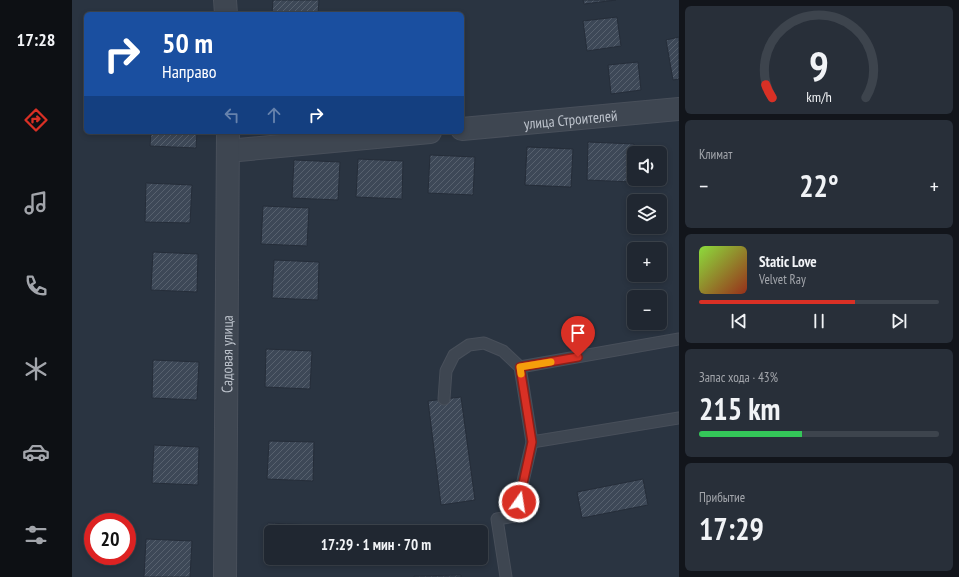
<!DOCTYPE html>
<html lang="ru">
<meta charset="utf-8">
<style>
:root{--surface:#202731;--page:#282f39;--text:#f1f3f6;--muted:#a2a5ab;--line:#3d444d;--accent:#d93025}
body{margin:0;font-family:"PT Sans Narrow",sans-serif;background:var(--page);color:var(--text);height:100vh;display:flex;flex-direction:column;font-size:15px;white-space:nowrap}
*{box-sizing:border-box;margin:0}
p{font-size:13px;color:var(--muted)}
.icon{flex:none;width:22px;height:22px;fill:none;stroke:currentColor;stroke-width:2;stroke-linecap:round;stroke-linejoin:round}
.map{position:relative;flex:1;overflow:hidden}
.side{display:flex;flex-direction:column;gap:6px;padding:6px;background:#12151b;width:280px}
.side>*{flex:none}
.hud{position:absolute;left:12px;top:12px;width:380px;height:122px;border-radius:6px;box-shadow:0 2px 6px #0003,0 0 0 1px var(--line);background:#1a4fa0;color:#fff;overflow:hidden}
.controls{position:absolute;left:555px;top:146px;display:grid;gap:8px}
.controls a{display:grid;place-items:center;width:40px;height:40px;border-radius:6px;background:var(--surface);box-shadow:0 2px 6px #0003,0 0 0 1px var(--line);font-size:20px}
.speed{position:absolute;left:12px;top:513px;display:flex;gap:8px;font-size:20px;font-weight:700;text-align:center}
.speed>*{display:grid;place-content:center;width:52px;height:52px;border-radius:50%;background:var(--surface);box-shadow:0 2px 6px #0003,0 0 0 1px var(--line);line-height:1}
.speed .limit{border:6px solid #d22;background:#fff;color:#111}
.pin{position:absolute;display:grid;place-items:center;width:34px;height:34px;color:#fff;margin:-41px -17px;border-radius:50% 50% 50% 0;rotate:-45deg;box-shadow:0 0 4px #0007}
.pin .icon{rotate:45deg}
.me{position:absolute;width:44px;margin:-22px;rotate:13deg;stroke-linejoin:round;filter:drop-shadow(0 0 3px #0008)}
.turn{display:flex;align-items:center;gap:14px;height:84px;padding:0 12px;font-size:18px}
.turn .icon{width:52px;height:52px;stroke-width:2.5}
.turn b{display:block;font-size:28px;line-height:34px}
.lanes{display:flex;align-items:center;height:38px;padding:0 12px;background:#0003;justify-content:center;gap:20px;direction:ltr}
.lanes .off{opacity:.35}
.big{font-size:30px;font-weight:700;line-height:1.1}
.side .card{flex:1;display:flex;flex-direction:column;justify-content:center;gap:6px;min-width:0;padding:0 14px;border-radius:6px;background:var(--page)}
.side .dial{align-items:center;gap:0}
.dial svg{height:104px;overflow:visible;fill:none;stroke:var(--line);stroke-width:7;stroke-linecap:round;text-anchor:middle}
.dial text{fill:var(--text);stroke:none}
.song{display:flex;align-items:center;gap:12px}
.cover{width:48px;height:48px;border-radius:6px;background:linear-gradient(135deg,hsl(90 70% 55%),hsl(10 70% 35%))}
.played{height:4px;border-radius:2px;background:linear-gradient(90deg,var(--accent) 65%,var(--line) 65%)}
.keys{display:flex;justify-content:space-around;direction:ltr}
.heat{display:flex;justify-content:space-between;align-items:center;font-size:22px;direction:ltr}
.charge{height:6px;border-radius:3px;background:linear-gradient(90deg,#34c759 43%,var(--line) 0)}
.trip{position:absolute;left:192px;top:525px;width:224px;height:40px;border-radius:6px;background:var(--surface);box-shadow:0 2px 6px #0003,0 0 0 1px var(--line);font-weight:700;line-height:40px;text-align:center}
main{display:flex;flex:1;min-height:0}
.dock{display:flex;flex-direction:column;width:72px;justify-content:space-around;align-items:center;background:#0d1014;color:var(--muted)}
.dock .icon{width:28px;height:28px}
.dock .active{color:var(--accent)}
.dock b{font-size:18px;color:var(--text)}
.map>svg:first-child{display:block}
</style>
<main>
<nav class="dock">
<b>17:28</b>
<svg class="icon active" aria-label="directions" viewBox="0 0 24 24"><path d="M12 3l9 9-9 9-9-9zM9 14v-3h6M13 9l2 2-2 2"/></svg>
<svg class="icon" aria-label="music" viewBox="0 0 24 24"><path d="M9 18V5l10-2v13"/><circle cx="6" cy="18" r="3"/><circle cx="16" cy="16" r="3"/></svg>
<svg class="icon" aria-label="phone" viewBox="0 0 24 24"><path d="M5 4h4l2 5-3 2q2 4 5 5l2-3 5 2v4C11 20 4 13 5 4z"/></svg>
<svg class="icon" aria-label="climate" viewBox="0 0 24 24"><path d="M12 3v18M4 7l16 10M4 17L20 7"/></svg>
<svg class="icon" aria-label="car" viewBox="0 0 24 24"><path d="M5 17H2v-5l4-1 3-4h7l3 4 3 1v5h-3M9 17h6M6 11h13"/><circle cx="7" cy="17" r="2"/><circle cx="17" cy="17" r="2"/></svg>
<svg class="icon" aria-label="filters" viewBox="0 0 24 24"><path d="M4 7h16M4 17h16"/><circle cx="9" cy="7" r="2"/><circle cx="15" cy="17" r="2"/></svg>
</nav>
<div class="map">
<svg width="607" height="577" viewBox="0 0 607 577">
<defs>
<pattern id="building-hatch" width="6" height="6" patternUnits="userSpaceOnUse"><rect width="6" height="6" fill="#3d4857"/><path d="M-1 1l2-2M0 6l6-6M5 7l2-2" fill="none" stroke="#57616e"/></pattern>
</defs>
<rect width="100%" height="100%" fill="#2a3441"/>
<g fill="url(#building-hatch)" stroke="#252d39">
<path d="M 201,0 L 247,0 L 246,14 L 200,14 Z"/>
<path d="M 511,0 L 544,0 L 512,4 Z"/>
<path d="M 545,17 L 549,46 L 515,51 L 511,21 Z"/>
<path d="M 607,37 L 607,79 L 601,80 L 594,40 Z"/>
<path d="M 566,62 L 569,90 L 539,94 L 536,65 Z"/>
<path d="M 79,132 L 125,132 L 124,148 L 78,146 Z"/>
<path d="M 516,142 L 562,144 L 560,182 L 515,180 Z"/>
<path d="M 455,147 L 500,149 L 499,187 L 453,185 Z"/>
<path d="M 455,147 L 501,149 L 499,187 L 453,185 Z"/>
<path d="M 358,155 L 403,157 L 401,195 L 356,193 Z"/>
<path d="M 286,159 L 331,161 L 330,199 L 284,197 Z"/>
<path d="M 222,160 L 268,162 L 266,200 L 220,198 Z"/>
<path d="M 74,183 L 120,185 L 118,223 L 73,222 Z"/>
<path d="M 191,206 L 237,208 L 235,246 L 189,244 Z"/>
<path d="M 81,252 L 126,254 L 125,292 L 79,290 Z"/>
<path d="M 202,260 L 247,262 L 246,300 L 200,298 Z"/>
<path d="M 194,349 L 240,351 L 238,389 L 193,387 Z"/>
<path d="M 81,360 L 127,362 L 125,400 L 80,398 Z"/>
<path d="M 389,397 L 403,500 L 369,505 L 356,401 Z"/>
<path d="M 197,441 L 242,442 L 241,481 L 195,479 Z"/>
<path d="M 82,445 L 127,447 L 126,485 L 80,483 Z"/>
<path d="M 571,479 L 576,505 L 510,518 L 505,492 Z"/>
<path d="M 196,523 L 242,525 L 242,532 L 199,532 L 199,558 L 240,558 L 240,564 L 195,562 Z"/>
<path d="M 74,539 L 120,541 L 118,577 L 72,577 Z"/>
<path d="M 389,575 L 389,577 L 342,577 L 342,576 Z"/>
</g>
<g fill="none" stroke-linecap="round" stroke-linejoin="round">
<g stroke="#484f5a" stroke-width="13">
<g id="service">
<path d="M 448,367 L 607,339"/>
<path d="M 372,399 L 374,371 L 382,355 L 397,345 L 412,343 L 431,351 L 448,367 L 460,442 L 443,516 L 425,519 L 434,577"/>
<path d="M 460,442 L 607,418"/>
</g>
</g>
<g stroke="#484f5a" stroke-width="24">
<g id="minor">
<path d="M 153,0 L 154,14"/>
<path id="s1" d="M 390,129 L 607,109"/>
<path d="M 156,151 L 358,132"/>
<path id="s2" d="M 153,577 L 156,132"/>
</g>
</g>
<use href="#service" stroke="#3e4651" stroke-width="11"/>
<use href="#minor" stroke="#3e4651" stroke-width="22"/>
</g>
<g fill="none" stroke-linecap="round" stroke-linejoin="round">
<g stroke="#8d1f18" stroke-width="10">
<path id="route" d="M 447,502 L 460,442 L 448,367 L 506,357"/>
</g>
<use href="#route" stroke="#d93025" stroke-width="7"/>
<path stroke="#f59e0b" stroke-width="7" d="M 449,374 L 448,367 L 479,362"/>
</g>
<g text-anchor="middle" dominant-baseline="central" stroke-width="4" stroke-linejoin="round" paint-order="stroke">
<g font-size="15" fill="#bcc2cb" stroke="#232b37">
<text stroke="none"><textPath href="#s1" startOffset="109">улица Строителей</textPath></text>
<text stroke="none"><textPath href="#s2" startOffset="223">Садовая улица</textPath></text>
</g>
</g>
</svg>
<div class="controls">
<a><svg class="icon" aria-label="sound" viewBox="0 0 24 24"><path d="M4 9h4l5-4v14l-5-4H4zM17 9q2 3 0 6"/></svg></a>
<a><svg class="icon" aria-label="layers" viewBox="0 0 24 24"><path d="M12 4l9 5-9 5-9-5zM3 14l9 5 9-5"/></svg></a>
<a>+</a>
<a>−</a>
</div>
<div class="speed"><div class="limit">20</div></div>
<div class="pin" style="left:506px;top:357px;background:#d93025"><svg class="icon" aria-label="arrive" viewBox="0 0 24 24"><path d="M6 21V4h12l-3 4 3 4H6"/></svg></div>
<svg class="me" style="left:447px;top:502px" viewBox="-20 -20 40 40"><circle r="17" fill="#d93025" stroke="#fff" stroke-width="3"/><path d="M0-11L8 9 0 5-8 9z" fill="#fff"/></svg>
<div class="trip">17:29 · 1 мин · 70 m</div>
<div class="hud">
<div class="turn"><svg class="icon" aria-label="right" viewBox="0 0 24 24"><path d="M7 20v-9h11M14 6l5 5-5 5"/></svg><div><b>50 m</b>Направо</div></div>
<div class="lanes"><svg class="icon off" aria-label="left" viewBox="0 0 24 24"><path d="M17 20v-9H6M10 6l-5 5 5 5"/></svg><svg class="icon off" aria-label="ahead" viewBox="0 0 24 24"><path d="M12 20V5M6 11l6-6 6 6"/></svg><svg class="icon" aria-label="right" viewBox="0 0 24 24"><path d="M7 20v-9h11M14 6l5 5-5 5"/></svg></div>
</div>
</div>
<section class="side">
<div class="card dial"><svg viewBox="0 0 100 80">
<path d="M14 69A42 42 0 1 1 86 69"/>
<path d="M14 69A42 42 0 0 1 9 59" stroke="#d93025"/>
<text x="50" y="56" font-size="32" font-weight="700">9</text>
<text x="50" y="72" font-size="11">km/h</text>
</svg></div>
<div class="card"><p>Климат</p>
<div class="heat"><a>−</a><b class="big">22°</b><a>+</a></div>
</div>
<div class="card">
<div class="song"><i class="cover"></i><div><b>Static Love</b><p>Velvet Ray</p></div></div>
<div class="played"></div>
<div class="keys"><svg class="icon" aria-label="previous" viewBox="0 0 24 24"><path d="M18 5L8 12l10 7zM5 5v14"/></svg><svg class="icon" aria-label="pause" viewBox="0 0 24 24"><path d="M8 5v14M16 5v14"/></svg><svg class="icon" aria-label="next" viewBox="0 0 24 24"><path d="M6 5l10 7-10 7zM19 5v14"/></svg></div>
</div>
<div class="card"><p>Запас хода · 43%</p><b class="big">215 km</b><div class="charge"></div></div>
<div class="card"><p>Прибытие</p><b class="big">17:29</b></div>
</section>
</main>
